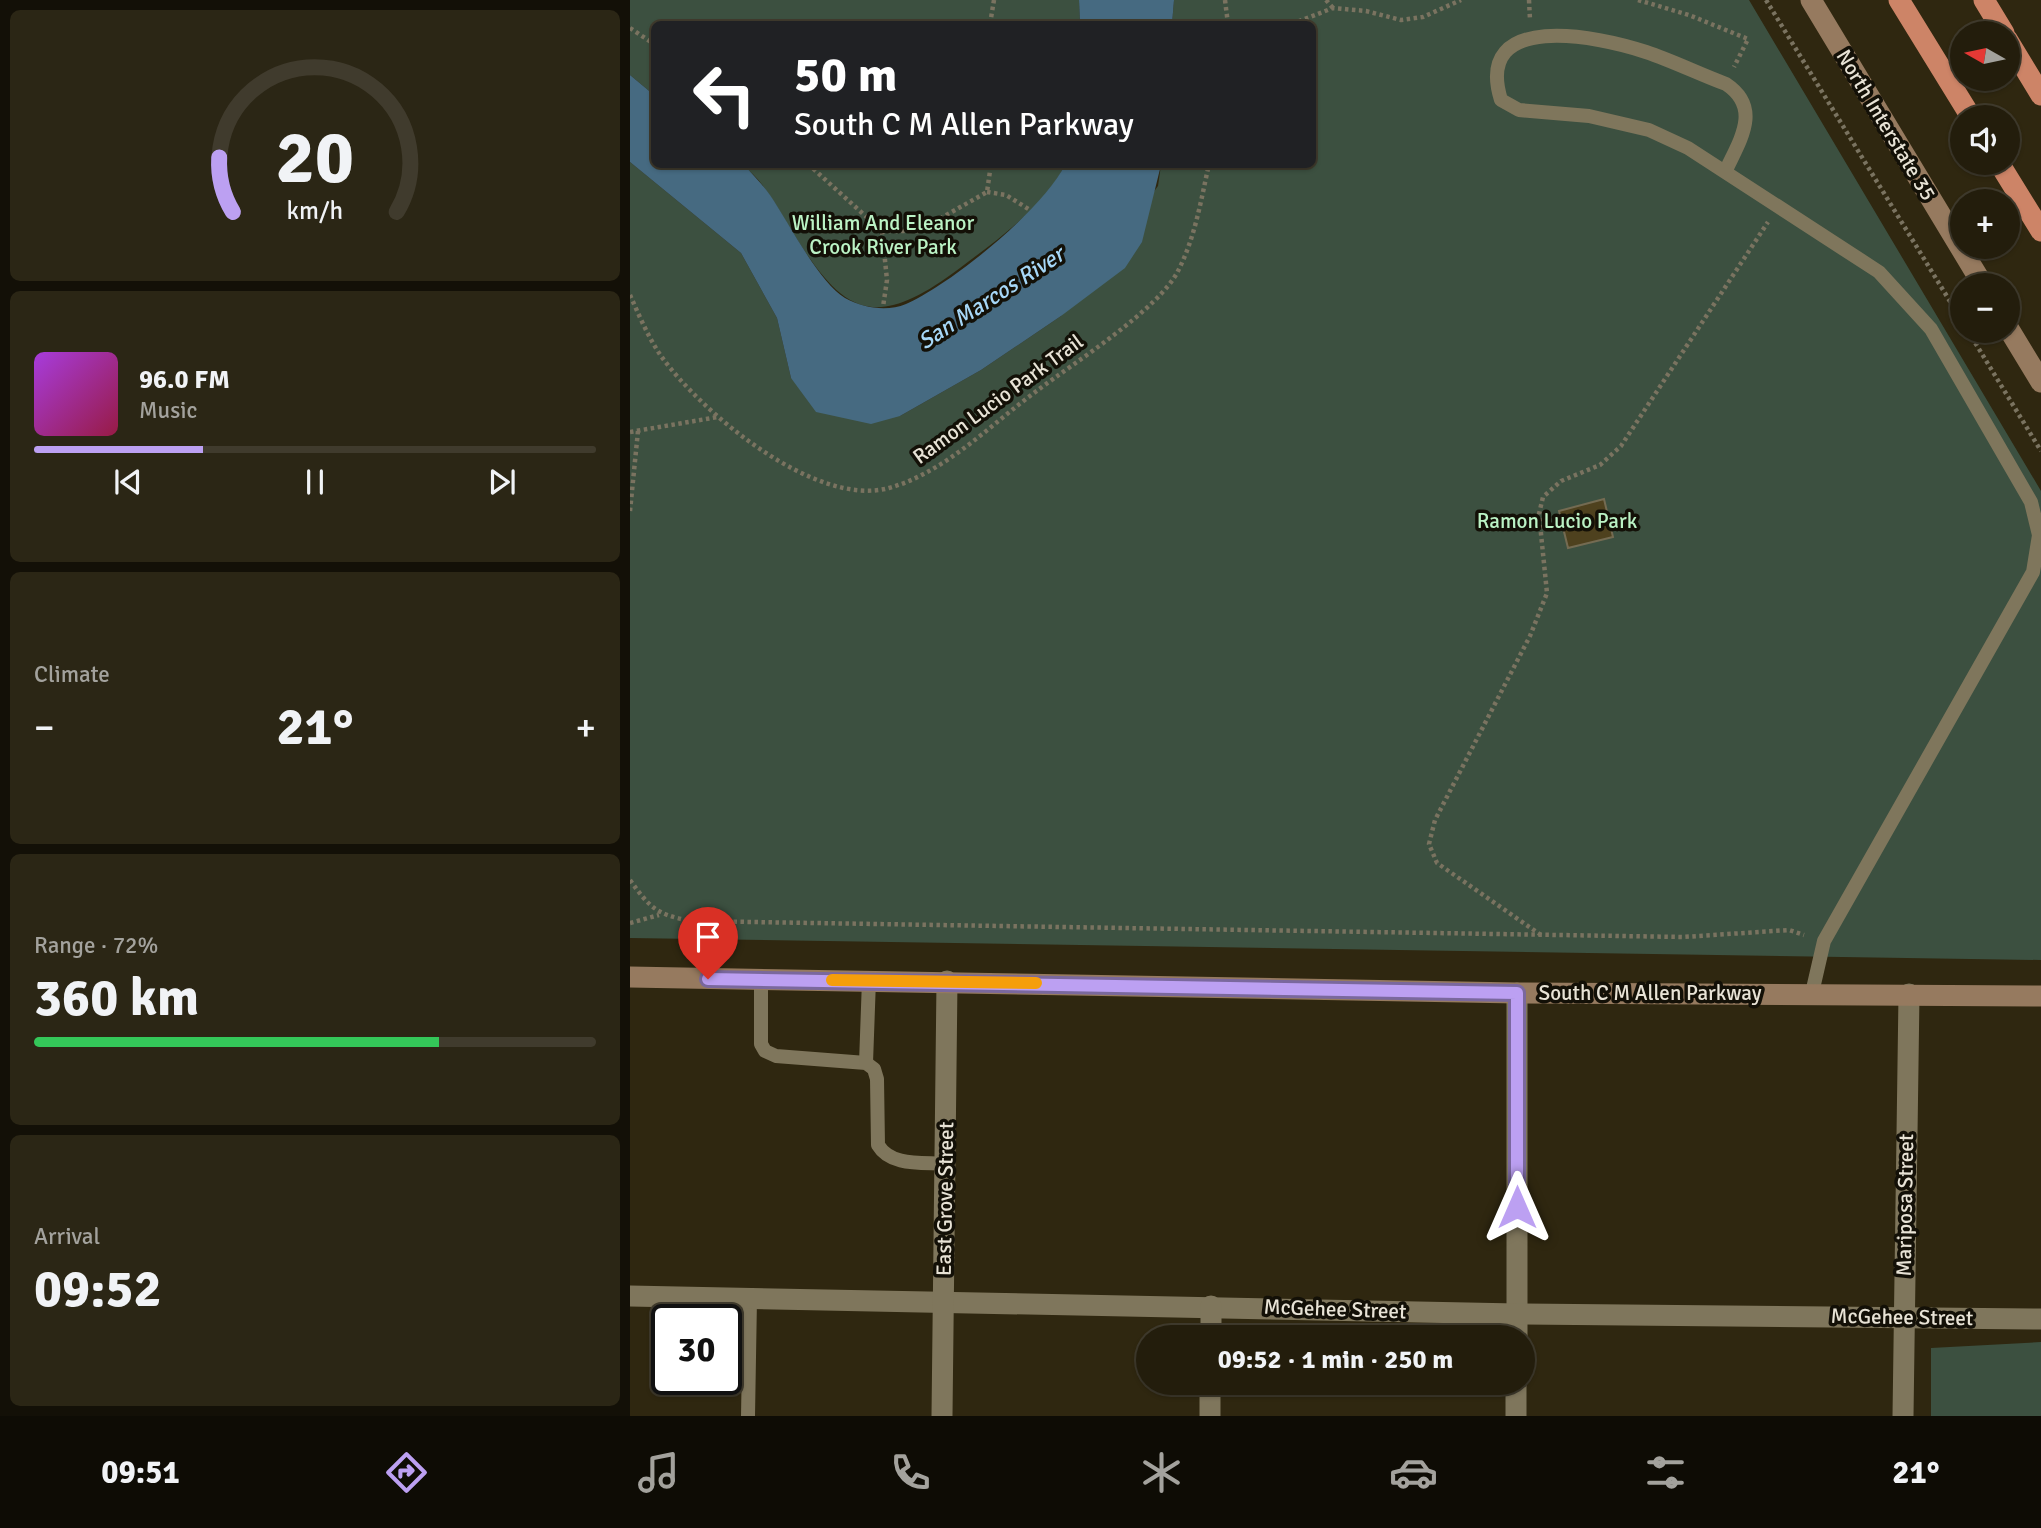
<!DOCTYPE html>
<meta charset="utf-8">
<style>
:root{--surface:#231d0c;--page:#2b2615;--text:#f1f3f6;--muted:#a3a29d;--line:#403b2d;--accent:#bca0f2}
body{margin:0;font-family:Signika,sans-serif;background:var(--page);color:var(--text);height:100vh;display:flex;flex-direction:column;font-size:26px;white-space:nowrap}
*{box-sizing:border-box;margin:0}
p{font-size:23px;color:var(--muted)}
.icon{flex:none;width:38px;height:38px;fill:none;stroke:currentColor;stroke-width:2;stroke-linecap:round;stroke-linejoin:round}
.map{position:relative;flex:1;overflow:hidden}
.drawer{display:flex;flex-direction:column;gap:10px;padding:10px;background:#131007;width:630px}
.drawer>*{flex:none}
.hud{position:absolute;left:21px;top:21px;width:665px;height:147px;border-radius:10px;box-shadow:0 2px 5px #0004,0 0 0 2px var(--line);background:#202124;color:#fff;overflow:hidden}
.needle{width:46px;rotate:279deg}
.controls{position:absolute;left:1320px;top:21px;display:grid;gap:14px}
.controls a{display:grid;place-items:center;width:70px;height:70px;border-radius:50%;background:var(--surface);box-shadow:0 2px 5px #0004,0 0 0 2px var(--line);font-size:35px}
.speed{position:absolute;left:21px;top:1304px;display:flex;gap:14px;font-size:35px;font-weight:700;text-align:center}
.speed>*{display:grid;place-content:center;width:91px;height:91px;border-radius:50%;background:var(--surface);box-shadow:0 2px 5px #0004,0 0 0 2px var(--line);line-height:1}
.speed .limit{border:4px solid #111;border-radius:10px;background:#fff;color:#111}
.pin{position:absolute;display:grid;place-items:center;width:60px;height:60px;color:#fff;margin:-72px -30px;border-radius:50% 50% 50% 0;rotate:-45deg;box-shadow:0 0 7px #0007}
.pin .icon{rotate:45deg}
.me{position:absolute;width:77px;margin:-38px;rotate:0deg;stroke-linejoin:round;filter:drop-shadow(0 0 5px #0008)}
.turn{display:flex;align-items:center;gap:24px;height:147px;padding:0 28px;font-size:32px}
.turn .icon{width:91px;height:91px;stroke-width:2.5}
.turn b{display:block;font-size:49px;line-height:60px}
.big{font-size:52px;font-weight:800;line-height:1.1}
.drawer .widget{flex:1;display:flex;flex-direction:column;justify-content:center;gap:10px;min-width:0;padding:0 24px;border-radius:10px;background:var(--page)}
.drawer .dial{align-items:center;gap:0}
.dial svg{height:182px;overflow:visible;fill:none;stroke:var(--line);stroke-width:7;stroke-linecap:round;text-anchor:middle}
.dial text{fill:var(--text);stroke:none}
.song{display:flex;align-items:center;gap:21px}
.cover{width:84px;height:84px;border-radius:10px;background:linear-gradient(135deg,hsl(280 70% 55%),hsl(340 70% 35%))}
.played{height:7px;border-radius:4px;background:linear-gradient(90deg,var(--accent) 30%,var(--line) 30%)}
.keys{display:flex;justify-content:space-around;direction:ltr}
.heat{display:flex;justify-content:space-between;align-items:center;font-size:38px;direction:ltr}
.charge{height:10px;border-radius:5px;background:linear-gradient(90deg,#34c759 72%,var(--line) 0)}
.trip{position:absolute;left:506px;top:1325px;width:399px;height:70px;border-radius:35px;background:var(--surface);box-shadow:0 2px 5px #0004,0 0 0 2px var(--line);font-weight:800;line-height:70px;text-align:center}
.tab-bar{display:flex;height:112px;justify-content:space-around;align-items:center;background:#0e0c05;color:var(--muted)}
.tab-bar .icon{width:49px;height:49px}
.tab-bar .current{color:var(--accent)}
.tab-bar b{font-size:32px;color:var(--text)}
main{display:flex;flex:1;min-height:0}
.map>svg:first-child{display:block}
</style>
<main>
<section class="drawer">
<div class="widget dial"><svg viewBox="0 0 100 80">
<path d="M14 69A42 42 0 1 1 86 69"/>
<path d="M14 69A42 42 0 0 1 8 45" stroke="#bca0f2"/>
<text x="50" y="56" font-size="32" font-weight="700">20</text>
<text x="50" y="72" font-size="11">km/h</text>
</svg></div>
<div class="widget">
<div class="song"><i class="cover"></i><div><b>96.0 FM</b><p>Music</p></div></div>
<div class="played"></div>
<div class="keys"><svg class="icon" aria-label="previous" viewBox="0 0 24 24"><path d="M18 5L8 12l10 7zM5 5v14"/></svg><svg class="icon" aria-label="pause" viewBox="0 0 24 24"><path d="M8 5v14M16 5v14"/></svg><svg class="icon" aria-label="next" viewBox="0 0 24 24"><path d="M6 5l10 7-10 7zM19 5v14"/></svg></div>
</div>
<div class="widget"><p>Climate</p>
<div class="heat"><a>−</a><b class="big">21°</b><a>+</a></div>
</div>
<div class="widget"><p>Range · 72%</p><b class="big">360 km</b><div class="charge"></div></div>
<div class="widget"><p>Arrival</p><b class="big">09:52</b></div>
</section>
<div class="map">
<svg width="1411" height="1416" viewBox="0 0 1411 1416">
<rect width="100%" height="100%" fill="#2f2710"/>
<g fill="#3c5040">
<path d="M 0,0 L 449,0 L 450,24 L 24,24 L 24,95 L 0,75 Z"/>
<path d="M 544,0 L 1119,0 L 1411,491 L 1411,960 L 0,938 L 0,162 L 111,253 L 147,318 L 161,378 L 270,416 L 351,370 L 431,316 L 528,186 L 531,165 L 682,164 L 682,24 L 542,24 Z"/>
<path d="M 112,165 L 435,165 C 413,208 368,239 330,268 C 240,336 211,312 157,223 C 145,203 132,179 112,165 Z"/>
<path d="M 1411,1342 L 1411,1416 L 1301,1416 L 1301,1348 Z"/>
</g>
<g fill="#466a81">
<path d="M 449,0 L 544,0 L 542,24 L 450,24 Z"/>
<path d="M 0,75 L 24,95 L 24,164 L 116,167 C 124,176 133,185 140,195 C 158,221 189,283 215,298 C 233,308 257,312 276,304 C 323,283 412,210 435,165 L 531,165 L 512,242 L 495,268 L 431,316 L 351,370 L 270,416 L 241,424 L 186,412 L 161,378 L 147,318 L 111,253 L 0,162 Z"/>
</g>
<path fill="#4e411e" stroke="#746b52" stroke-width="2" d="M 974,499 L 983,537 L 938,548 L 929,511 Z"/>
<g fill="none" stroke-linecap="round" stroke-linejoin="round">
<g stroke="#7a7360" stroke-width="4.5" stroke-dasharray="3.5 3.5" stroke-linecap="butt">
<path d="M 595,0 L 598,24"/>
<path d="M 696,0 L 703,8"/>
<path d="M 899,0 L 900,20"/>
<path d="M 1008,0 L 1059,15 L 1118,39 L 1104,67"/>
<path d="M 1136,0 L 1332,321"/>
<path d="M 360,24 L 364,0"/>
<path d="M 662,24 L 703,8 L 736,11 L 771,20 L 793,17 L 831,0"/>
<path d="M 0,28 L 24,44"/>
<path d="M 178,164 L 252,231 L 288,231 L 357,192 L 361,164"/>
<path d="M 357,192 L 376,195 L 400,210"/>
<path d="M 252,231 L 257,280 L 253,307"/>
<path d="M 0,295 C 9,315 18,337 31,356 C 71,412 185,508 259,488 C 316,472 361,424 408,390 C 444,363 529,309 548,271 C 565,238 571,200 579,164"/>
<path d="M 1338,331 L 1411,451"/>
<path d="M 0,432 L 88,417"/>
<path d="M 0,511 L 8,431"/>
<path d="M 0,880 C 20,908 26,914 60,921 L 1053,937 L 1159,930 L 1174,935"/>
<path d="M 0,923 L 29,915"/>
<path d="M 911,935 L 807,863 L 799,844 L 805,820 L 900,636 L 917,593 L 909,514 L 913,497 L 931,481 L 970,465 L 991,446 L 1138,222"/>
</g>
<g stroke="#7f765c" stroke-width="14">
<path d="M 1096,170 C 1110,140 1132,108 1096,84 C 1069,74 1043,61 1016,52 C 968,36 843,10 871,100 L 889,110 L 959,116 L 1019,130 L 1058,148 L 1249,272 L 1301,329 L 1401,502 L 1409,535 L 1403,572 L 1194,941 L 1182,993"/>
<path d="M 131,980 L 131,1044 L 135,1051 L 146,1056 L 236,1063 L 244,1069 L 247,1079 L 248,1145 C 261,1167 293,1162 317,1164"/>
<path d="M 236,1063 L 239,980"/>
<path d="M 118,1416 L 120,1299"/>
</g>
<g stroke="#7f765c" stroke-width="21">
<path d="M 887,993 L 887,1337"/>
<path d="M 0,1296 L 887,1314 L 1411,1319"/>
<path d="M 581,1337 L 581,1306"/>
<path d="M 312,1416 L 317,981"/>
<path d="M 580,1416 L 580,1382"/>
<path d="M 886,1416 L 886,1382"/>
<path d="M 1273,1416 L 1279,994"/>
</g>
<g stroke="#967a5f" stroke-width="21">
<path d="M 1181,0 L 1353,285"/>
<path d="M 1377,326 L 1411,382"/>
<path d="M 0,977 L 887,993 L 1411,996"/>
</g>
<g stroke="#cd8467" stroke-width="21">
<path d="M 1269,0 L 1341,117"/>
<path d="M 1354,0 L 1374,33"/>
<path d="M 1377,39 L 1411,95"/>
<path d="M 1369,163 L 1411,231"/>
</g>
</g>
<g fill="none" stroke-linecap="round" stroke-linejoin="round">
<g stroke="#7a689d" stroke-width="18">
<path id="route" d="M 78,979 L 887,993 L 887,1207"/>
</g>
<use href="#route" stroke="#bca0f2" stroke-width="12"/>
<path stroke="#f59e0b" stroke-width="12" d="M 202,980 L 406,983"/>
</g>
<g text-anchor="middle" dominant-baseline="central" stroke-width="7" stroke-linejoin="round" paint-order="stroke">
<g font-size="21" fill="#e8e3d6" stroke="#131007">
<text transform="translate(1256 125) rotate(59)">North Interstate 35</text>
<text transform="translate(368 399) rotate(-36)">Ramon Lucio Park Trail</text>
<text x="1020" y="993">South C M Allen Parkway</text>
<text transform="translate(315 1199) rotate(-89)">East Grove Street</text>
<text transform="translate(1275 1205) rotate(-89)">Mariposa Street</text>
<text transform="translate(705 1309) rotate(2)">McGehee Street</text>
<text transform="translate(1272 1317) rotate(1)">McGehee Street</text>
</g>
<g font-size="21" fill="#bbf3c5" stroke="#131007">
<text x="253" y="223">William And Eleanor<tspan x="253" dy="24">Crook River Park</tspan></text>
<text x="927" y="521">Ramon Lucio Park</text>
</g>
<g font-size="23" font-style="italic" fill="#a6d7f7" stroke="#131007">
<text transform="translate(361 298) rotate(-33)">San Marcos River</text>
</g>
</g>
</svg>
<div class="controls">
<a><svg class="needle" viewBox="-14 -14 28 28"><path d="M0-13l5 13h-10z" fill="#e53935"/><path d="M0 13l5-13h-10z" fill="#a3a29d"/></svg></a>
<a><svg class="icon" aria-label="sound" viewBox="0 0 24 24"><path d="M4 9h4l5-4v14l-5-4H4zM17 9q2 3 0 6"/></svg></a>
<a>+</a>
<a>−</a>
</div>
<div class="speed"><div class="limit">30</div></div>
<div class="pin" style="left:78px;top:979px;background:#d93025"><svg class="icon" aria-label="arrive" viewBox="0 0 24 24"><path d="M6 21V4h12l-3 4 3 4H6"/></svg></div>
<svg class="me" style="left:887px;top:1207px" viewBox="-20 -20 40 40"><path d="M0-17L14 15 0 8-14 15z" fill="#bca0f2" stroke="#fff" stroke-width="4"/></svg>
<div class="trip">09:52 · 1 min · 250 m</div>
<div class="hud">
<div class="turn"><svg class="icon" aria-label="left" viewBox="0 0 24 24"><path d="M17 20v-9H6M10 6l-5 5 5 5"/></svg><div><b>50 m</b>South C M Allen Parkway</div></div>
</div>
</div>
</main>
<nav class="tab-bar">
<b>09:51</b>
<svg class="icon current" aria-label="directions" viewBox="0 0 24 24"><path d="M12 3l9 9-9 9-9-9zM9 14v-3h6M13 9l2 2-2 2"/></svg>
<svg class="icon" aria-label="music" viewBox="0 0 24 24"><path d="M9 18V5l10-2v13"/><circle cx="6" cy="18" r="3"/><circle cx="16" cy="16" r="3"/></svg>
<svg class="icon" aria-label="phone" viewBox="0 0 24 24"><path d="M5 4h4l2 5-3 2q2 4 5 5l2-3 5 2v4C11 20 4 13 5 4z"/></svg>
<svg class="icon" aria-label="climate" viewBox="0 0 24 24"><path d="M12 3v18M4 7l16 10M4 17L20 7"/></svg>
<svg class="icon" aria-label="car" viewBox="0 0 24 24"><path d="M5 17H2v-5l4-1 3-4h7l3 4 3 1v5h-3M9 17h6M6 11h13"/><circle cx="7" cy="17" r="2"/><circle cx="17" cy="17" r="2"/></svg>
<svg class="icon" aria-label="filters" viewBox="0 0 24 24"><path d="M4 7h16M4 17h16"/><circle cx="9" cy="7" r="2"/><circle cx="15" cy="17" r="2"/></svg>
<b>21°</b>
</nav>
